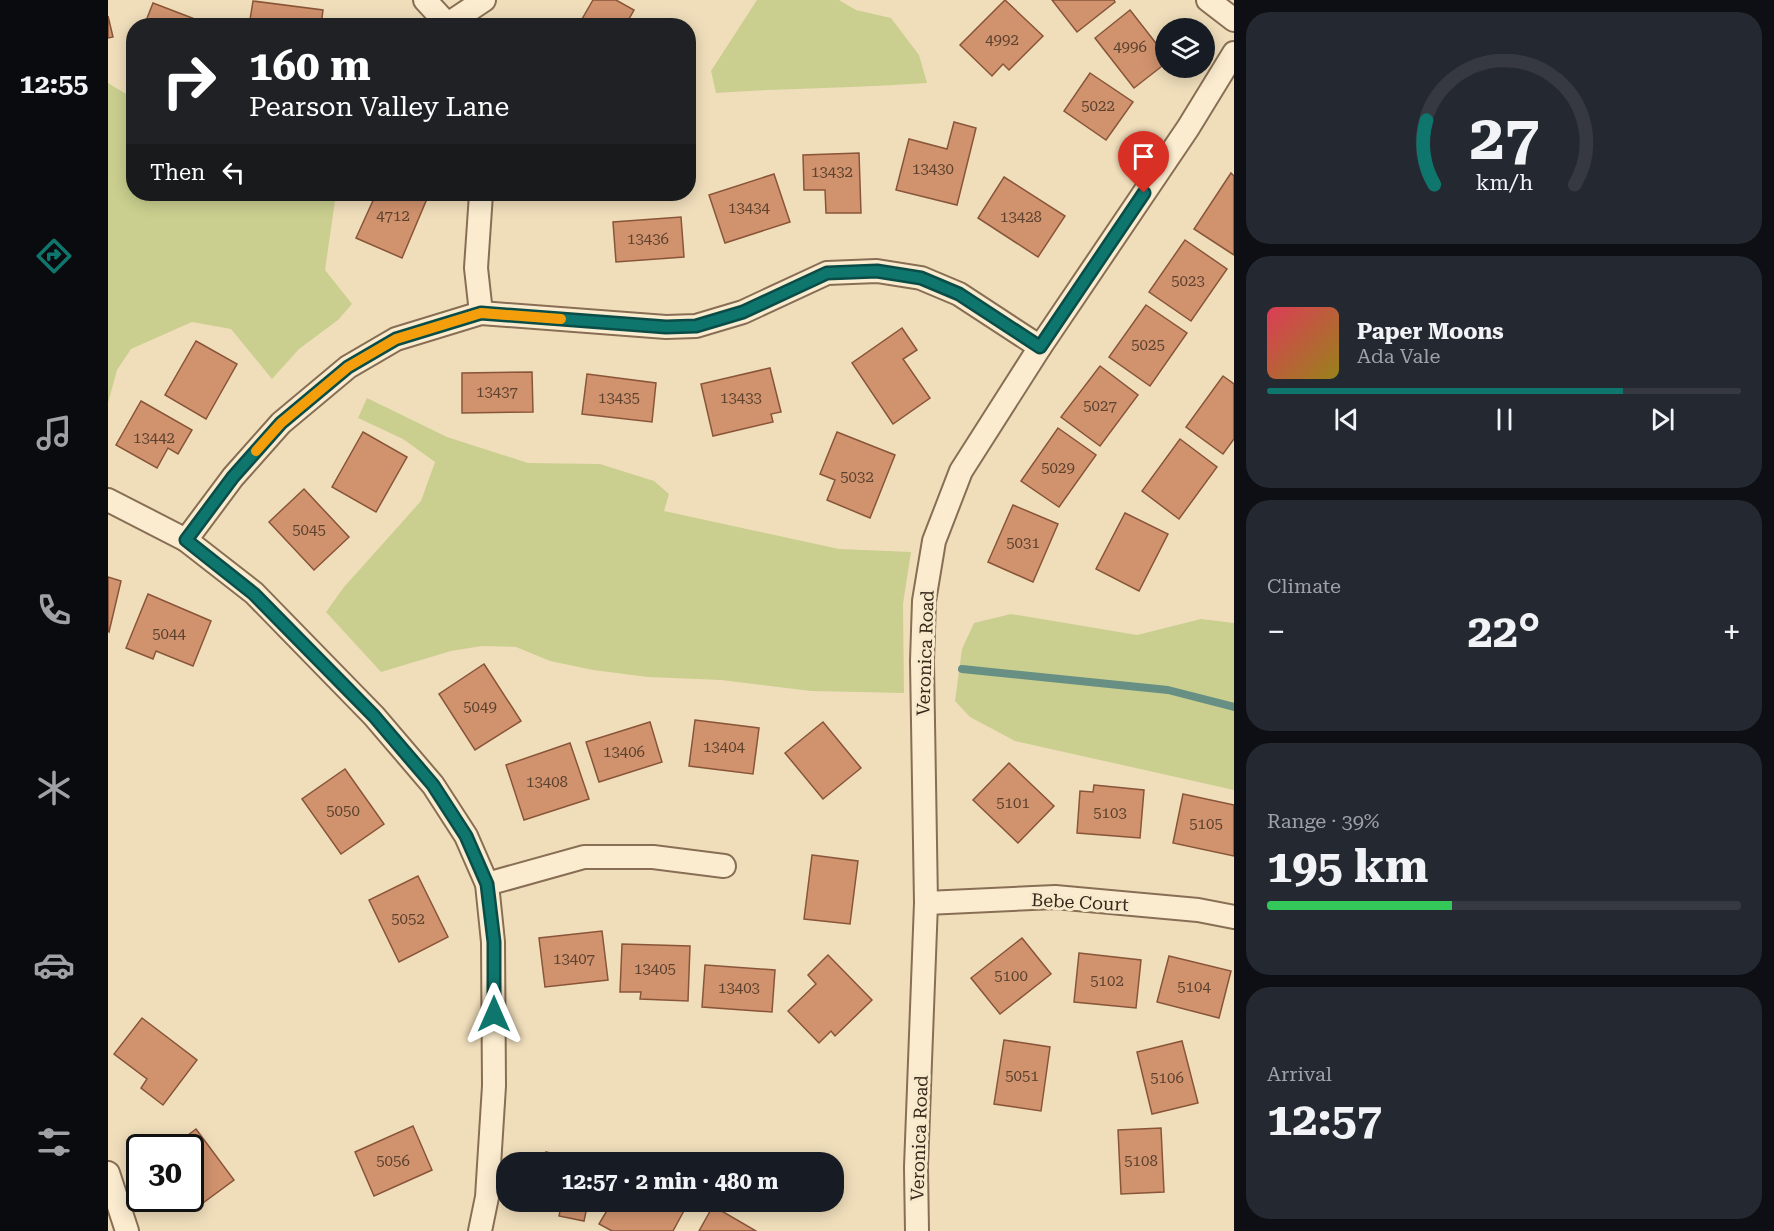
<!DOCTYPE html>
<meta charset="utf-8">
<style>
:root{--surface:#171b24;--page:#242831;--text:#f1f3f6;--muted:#9ea1a6;--line:#363941;--accent:#0f766e}
body{margin:0;font-family:"Roboto Serif",serif;background:var(--page);color:var(--text);height:100vh;display:flex;flex-direction:column;font-size:22px;white-space:nowrap}
*{box-sizing:border-box;margin:0}
p{font-size:20px;color:var(--muted)}
.icon{flex:none;width:33px;height:33px;fill:none;stroke:currentColor;stroke-width:2;stroke-linecap:round;stroke-linejoin:round}
.map{position:relative;flex:1;overflow:hidden}
.sheet{display:flex;flex-direction:column;gap:12px;padding:12px;background:#0d0f14;width:540px}
.sheet>*{flex:none}
.hud{position:absolute;left:18px;top:18px;width:570px;height:183px;border-radius:24px;box-shadow:0 3px 15px #0003;background:#202124;color:#fff;overflow:hidden}
.controls{position:absolute;left:1047px;top:18px;display:grid;gap:12px}
.controls a{display:grid;place-items:center;width:60px;height:60px;border-radius:50%;background:var(--surface);box-shadow:0 3px 15px #0003;font-size:30px}
.speed{position:absolute;left:18px;top:1134px;display:flex;gap:12px;font-size:30px;font-weight:700;text-align:center}
.speed>*{display:grid;place-content:center;width:78px;height:78px;border-radius:50%;background:var(--surface);box-shadow:0 3px 15px #0003;line-height:1}
.speed .limit{border:3px solid #111;border-radius:9px;background:#fff;color:#111}
.pin{position:absolute;display:grid;place-items:center;width:51px;height:51px;color:#fff;margin:-62px -26px;border-radius:50% 50% 50% 0;rotate:-45deg;box-shadow:0 0 6px #0007}
.pin .icon{rotate:45deg}
.me{position:absolute;width:66px;margin:-33px;rotate:0deg;stroke-linejoin:round;filter:drop-shadow(0 0 4px #0008)}
.turn{display:flex;align-items:center;gap:21px;height:126px;padding:0 24px;font-size:27px}
.turn .icon{width:78px;height:78px;stroke-width:2.5}
.turn b{display:block;font-size:42px;line-height:51px}
.then{display:flex;align-items:center;height:57px;padding:0 24px;background:#0003;gap:12px;font-size:22px}
.big{font-size:45px;font-weight:700;line-height:1.1}
.sheet .tile{flex:1;display:flex;flex-direction:column;justify-content:center;gap:9px;min-width:0;padding:0 21px;border-radius:24px;background:var(--page)}
.sheet .dial{align-items:center;gap:0}
.dial svg{height:156px;overflow:visible;fill:none;stroke:var(--line);stroke-width:7;stroke-linecap:round;text-anchor:middle}
.dial text{fill:var(--text);stroke:none}
.song{display:flex;align-items:center;gap:18px}
.cover{width:72px;height:72px;border-radius:9px;background:linear-gradient(135deg,hsl(350 70% 55%),hsl(50 70% 35%))}
.played{height:6px;border-radius:3px;background:linear-gradient(90deg,var(--accent) 75%,var(--line) 75%)}
.keys{display:flex;justify-content:space-around;direction:ltr}
.heat{display:flex;justify-content:space-between;align-items:center;font-size:33px;direction:ltr}
.charge{height:9px;border-radius:4px;background:linear-gradient(90deg,#34c759 39%,var(--line) 0)}
.trip{position:absolute;left:388px;top:1152px;width:348px;height:60px;border-radius:24px;background:var(--surface);box-shadow:0 3px 15px #0003;font-weight:700;line-height:60px;text-align:center}
main{display:flex;flex:1;min-height:0}
.dock{display:flex;flex-direction:column;width:108px;justify-content:space-around;align-items:center;background:#090b0e;color:var(--muted)}
.dock .icon{width:42px;height:42px}
.dock .selected{color:var(--accent)}
.dock b{font-size:27px;color:var(--text)}
.map>svg:first-child{display:block}
</style>
<main>
<nav class="dock">
<b>12:55</b>
<svg class="icon selected" aria-label="directions" viewBox="0 0 24 24"><path d="M12 3l9 9-9 9-9-9zM9 14v-3h6M13 9l2 2-2 2"/></svg>
<svg class="icon" aria-label="music" viewBox="0 0 24 24"><path d="M9 18V5l10-2v13"/><circle cx="6" cy="18" r="3"/><circle cx="16" cy="16" r="3"/></svg>
<svg class="icon" aria-label="phone" viewBox="0 0 24 24"><path d="M5 4h4l2 5-3 2q2 4 5 5l2-3 5 2v4C11 20 4 13 5 4z"/></svg>
<svg class="icon" aria-label="climate" viewBox="0 0 24 24"><path d="M12 3v18M4 7l16 10M4 17L20 7"/></svg>
<svg class="icon" aria-label="car" viewBox="0 0 24 24"><path d="M5 17H2v-5l4-1 3-4h7l3 4 3 1v5h-3M9 17h6M6 11h13"/><circle cx="7" cy="17" r="2"/><circle cx="17" cy="17" r="2"/></svg>
<svg class="icon" aria-label="filters" viewBox="0 0 24 24"><path d="M4 7h16M4 17h16"/><circle cx="9" cy="7" r="2"/><circle cx="15" cy="17" r="2"/></svg>
</nav>
<div class="map">
<svg width="1126" height="1231" viewBox="0 0 1126 1231">
<rect width="100%" height="100%" fill="#f0debb"/>
<g fill="#cacf8f">
<path d="M 649,0 L 731,0 L 748,10 L 783,18 L 811,55 L 819,83 C 749,88 679,88 608,93 L 603,71 Z"/>
<path d="M 0,83 L 23,97 L 25,96 L 26,194 L 228,194 L 217,270 L 244,304 L 230,320 L 191,349 L 164,379 L 123,329 L 84,322 L 23,349 L 9,370 L 0,403 Z"/>
<path d="M 259,398 L 339,437 L 420,463 L 492,464 L 546,481 L 561,494 L 556,511 L 731,549 L 803,552 L 795,604 L 796,693 L 703,691 L 613,680 L 540,677 L 485,670 L 442,661 L 408,647 L 374,646 L 343,651 L 273,672 L 218,612 L 236,587 L 313,501 L 327,462 L 295,439 L 250,418 Z"/>
<path d="M 903,614 L 1029,635 L 1093,619 L 1126,623 L 1126,790 L 907,741 L 862,717 L 847,701 L 854,649 L 866,623 Z"/>
</g>
<g fill="none" stroke-linecap="round" stroke-linejoin="round">
<path stroke="#678f83" stroke-width="8" d="M 854,669 L 1060,690 L 1126,707"/>
</g>
<g fill="#d1936e" stroke="#895539" stroke-width="1.5">
<path d="M 485,0 L 508,0 L 526,10 L 517,26 L 470,26 Z"/>
<path d="M 897,0 L 935,36 L 901,70 L 895,64 L 884,76 L 852,45 Z"/>
<path d="M 944,0 L 1006,0 L 1007,2 L 969,32 Z"/>
<path d="M 145,1 L 215,10 L 213,26 L 141,26 Z"/>
<path d="M 45,3 L 105,26 L 36,26 Z"/>
<path d="M 1022,10 L 1058,56 L 1058,63 L 1026,88 L 987,38 Z"/>
<path d="M 0,16 L 5,37 L 0,38 Z"/>
<path d="M 982,73 L 1025,102 L 998,140 L 956,111 Z"/>
<path d="M 846,122 L 868,128 L 849,205 L 788,190 L 801,139 L 839,149 Z"/>
<path d="M 751,153 L 753,213 L 718,213 L 717,190 L 696,190 L 695,155 Z"/>
<path d="M 1123,173 L 1126,176 L 1126,255 L 1086,229 Z"/>
<path d="M 666,174 L 682,222 L 617,243 L 601,195 Z"/>
<path d="M 896,177 L 957,216 L 930,257 L 870,218 Z"/>
<path d="M 268,194 L 321,194 L 294,258 L 248,238 Z"/>
<path d="M 573,217 L 576,257 L 508,262 L 505,222 Z"/>
<path d="M 1077,240 L 1119,269 L 1083,321 L 1041,292 Z"/>
<path d="M 1038,305 L 1079,333 L 1042,386 L 1001,357 Z"/>
<path d="M 794,328 L 809,350 L 795,359 L 822,398 L 785,424 L 744,363 Z"/>
<path d="M 88,341 L 129,364 L 98,419 L 57,395 Z"/>
<path d="M 992,366 L 1030,395 L 992,446 L 953,417 Z"/>
<path d="M 662,368 L 673,412 L 663,414 L 665,422 L 605,436 L 593,384 Z"/>
<path d="M 424,372 L 425,412 L 354,413 L 354,373 Z"/>
<path d="M 479,374 L 548,383 L 544,422 L 474,414 Z"/>
<path d="M 1115,376 L 1126,384 L 1126,439 L 1115,454 L 1078,427 Z"/>
<path d="M 33,401 L 84,430 L 70,454 L 60,448 L 49,468 L 8,445 Z"/>
<path d="M 950,428 L 988,455 L 951,507 L 913,481 Z"/>
<path d="M 255,432 L 299,457 L 268,512 L 224,487 Z"/>
<path d="M 729,432 L 787,455 L 762,518 L 719,500 L 727,480 L 712,474 Z"/>
<path d="M 1072,439 L 1109,467 L 1071,519 L 1034,491 Z"/>
<path d="M 196,489 L 241,537 L 206,570 L 161,522 Z"/>
<path d="M 905,505 L 950,524 L 925,582 L 880,562 Z"/>
<path d="M 1017,513 L 1060,534 L 1031,591 L 988,569 Z"/>
<path d="M 0,577 L 13,581 L 1,632 L 0,631 Z"/>
<path d="M 40,594 L 103,621 L 85,666 L 48,651 L 45,659 L 18,648 Z"/>
<path d="M 376,664 L 413,721 L 367,750 L 331,694 Z"/>
<path d="M 587,720 L 651,728 L 645,774 L 581,766 Z"/>
<path d="M 542,722 L 554,762 L 491,782 L 478,742 Z"/>
<path d="M 715,722 L 753,768 L 715,799 L 677,753 Z"/>
<path d="M 462,743 L 481,799 L 416,820 L 398,765 Z"/>
<path d="M 901,763 L 946,806 L 910,843 L 865,800 Z"/>
<path d="M 237,769 L 276,824 L 233,854 L 194,799 Z"/>
<path d="M 986,785 L 1036,790 L 1032,838 L 969,833 L 972,791 L 985,792 Z"/>
<path d="M 1075,794 L 1126,805 L 1126,856 L 1065,843 Z"/>
<path d="M 704,855 L 750,861 L 742,924 L 696,919 Z"/>
<path d="M 310,876 L 340,937 L 291,962 L 261,900 Z"/>
<path d="M 494,931 L 500,980 L 437,987 L 431,938 Z"/>
<path d="M 914,938 L 943,974 L 892,1014 L 863,978 Z"/>
<path d="M 514,944 L 582,946 L 580,1001 L 532,999 L 533,992 L 512,992 Z"/>
<path d="M 971,953 L 1033,960 L 1028,1008 L 966,1002 Z"/>
<path d="M 720,955 L 764,1000 L 727,1036 L 723,1031 L 711,1043 L 680,1011 L 708,984 L 700,975 Z"/>
<path d="M 1061,956 L 1123,971 L 1111,1018 L 1049,1002 Z"/>
<path d="M 597,965 L 667,970 L 664,1012 L 594,1007 Z"/>
<path d="M 34,1018 L 89,1060 L 55,1105 L 33,1088 L 39,1079 L 6,1054 Z"/>
<path d="M 896,1040 L 942,1047 L 933,1111 L 886,1104 Z"/>
<path d="M 1074,1041 L 1090,1103 L 1044,1114 L 1029,1052 Z"/>
<path d="M 305,1126 L 324,1170 L 266,1196 L 247,1152 Z"/>
<path d="M 1053,1128 L 1056,1192 L 1013,1194 L 1010,1130 Z"/>
<path d="M 88,1129 L 126,1180 L 84,1211 L 75,1198 L 82,1198 L 82,1148 L 63,1148 Z"/>
<path d="M 438,1152 L 488,1162 L 436,1162 Z"/>
<path d="M 450,1202 L 480,1202 L 476,1221 L 451,1216 L 454,1202 Z"/>
<path d="M 504,1202 L 573,1202 L 579,1205 L 565,1231 L 504,1231 L 491,1224 Z"/>
<path d="M 605,1206 L 648,1231 L 591,1231 Z"/>
</g>
<g fill="none" stroke-linecap="round" stroke-linejoin="round">
<g stroke="#886e54" stroke-width="26">
<g id="minor">
<path d="M 317,0 L 341,26"/>
<path d="M 1100,0 L 1126,20"/>
<path d="M 340,24 L 376,0"/>
<path d="M 373,313 L 368,268 L 373,194"/>
<path d="M 0,500 L 78,540 L 146,593 L 266,716 L 325,785 L 358,836 L 379,884 L 385,942 L 386,1086 L 379,1197 L 372,1231"/>
<path d="M 78,540 L 125,477 L 173,423 L 240,367 L 288,339 L 373,313 L 558,327 L 588,326 L 635,312 L 719,273 L 769,271 L 813,278 L 851,294 L 932,347"/>
<path d="M 379,884 L 476,857 L 545,857 L 616,866"/>
<path d="M 818,903 L 947,897 L 1090,910 L 1126,917"/>
<path d="M 0,1173 L 19,1231"/>
<path d="M 809,1231 L 808,1167 L 818,903 L 814,661 L 816,601 L 826,541 L 853,471 L 932,347 L 1080,128 L 1126,53"/>
</g>
</g>
<use href="#minor" stroke="#fbeccf" stroke-width="22"/>
</g>
<g fill="none" stroke-linecap="round" stroke-linejoin="round">
<g stroke="#0a4d48" stroke-width="15">
<path id="route" d="M 386,1014 L 386,942 L 379,884 L 358,836 L 325,785 L 266,716 L 146,594 L 78,540 L 125,477 L 173,423 L 240,367 L 288,339 L 373,313 L 558,327 L 588,326 L 635,312 L 719,273 L 769,271 L 813,278 L 851,294 L 932,347 L 1036,193"/>
</g>
<use href="#route" stroke="#0f766e" stroke-width="10"/>
<path stroke="#f59e0b" stroke-width="10" d="M 148,451 L 173,423 L 240,367 L 288,339 L 373,313 L 453,319"/>
</g>
<g text-anchor="middle" dominant-baseline="central" stroke-width="6" stroke-linejoin="round" paint-order="stroke">
<g font-size="15" fill="#5d422f">
<text x="894" y="40">4992</text>
<text x="1022" y="47">4996</text>
<text x="990" y="106">5022</text>
<text x="825" y="169">13430</text>
<text x="724" y="172">13432</text>
<text x="641" y="208">13434</text>
<text x="285" y="216">4712</text>
<text x="913" y="217">13428</text>
<text x="540" y="239">13436</text>
<text x="1080" y="281">5023</text>
<text x="1040" y="345">5025</text>
<text x="389" y="392">13437</text>
<text x="511" y="398">13435</text>
<text x="633" y="398">13433</text>
<text x="992" y="406">5027</text>
<text x="46" y="438">13442</text>
<text x="950" y="468">5029</text>
<text x="749" y="477">5032</text>
<text x="201" y="530">5045</text>
<text x="915" y="543">5031</text>
<text x="61" y="634">5044</text>
<text x="372" y="707">5049</text>
<text x="616" y="747">13404</text>
<text x="516" y="752">13406</text>
<text x="439" y="782">13408</text>
<text x="905" y="803">5101</text>
<text x="235" y="811">5050</text>
<text x="1002" y="813">5103</text>
<text x="1098" y="824">5105</text>
<text x="300" y="919">5052</text>
<text x="466" y="959">13407</text>
<text x="547" y="969">13405</text>
<text x="903" y="976">5100</text>
<text x="999" y="981">5102</text>
<text x="1086" y="987">5104</text>
<text x="631" y="988">13403</text>
<text x="914" y="1076">5051</text>
<text x="1059" y="1078">5106</text>
<text x="285" y="1161">5056</text>
<text x="1033" y="1161">5108</text>
</g>
<g font-size="18" fill="#36271a" stroke="#f7e9cb">
<text transform="translate(817 653) rotate(-88)">Veronica Road</text>
<text transform="translate(972 902) rotate(3)">Bebe Court</text>
<text transform="translate(811 1138) rotate(-88)">Veronica Road</text>
</g>
</g>
</svg>
<div class="controls">
<a><svg class="icon" aria-label="layers" viewBox="0 0 24 24"><path d="M12 4l9 5-9 5-9-5zM3 14l9 5 9-5"/></svg></a>
</div>
<div class="speed"><div class="limit">30</div></div>
<div class="pin" style="left:1036px;top:193px;background:#d93025"><svg class="icon" aria-label="arrive" viewBox="0 0 24 24"><path d="M6 21V4h12l-3 4 3 4H6"/></svg></div>
<svg class="me" style="left:386px;top:1014px" viewBox="-20 -20 40 40"><path d="M0-17L14 15 0 8-14 15z" fill="#0f766e" stroke="#fff" stroke-width="4"/></svg>
<div class="trip">12:57 · 2 min · 480 m</div>
<div class="hud">
<div class="turn"><svg class="icon" aria-label="right" viewBox="0 0 24 24"><path d="M7 20v-9h11M14 6l5 5-5 5"/></svg><div><b>160 m</b>Pearson Valley Lane</div></div>
<div class="then">Then<svg class="icon" aria-label="left" viewBox="0 0 24 24"><path d="M17 20v-9H6M10 6l-5 5 5 5"/></svg></div>
</div>
</div>
<section class="sheet">
<div class="tile dial"><svg viewBox="0 0 100 80">
<path d="M14 69A42 42 0 1 1 86 69"/>
<path d="M14 69A42 42 0 0 1 10 36" stroke="#0f766e"/>
<text x="50" y="56" font-size="32" font-weight="700">27</text>
<text x="50" y="72" font-size="11">km/h</text>
</svg></div>
<div class="tile">
<div class="song"><i class="cover"></i><div><b>Paper Moons</b><p>Ada Vale</p></div></div>
<div class="played"></div>
<div class="keys"><svg class="icon" aria-label="previous" viewBox="0 0 24 24"><path d="M18 5L8 12l10 7zM5 5v14"/></svg><svg class="icon" aria-label="pause" viewBox="0 0 24 24"><path d="M8 5v14M16 5v14"/></svg><svg class="icon" aria-label="next" viewBox="0 0 24 24"><path d="M6 5l10 7-10 7zM19 5v14"/></svg></div>
</div>
<div class="tile"><p>Climate</p>
<div class="heat"><a>−</a><b class="big">22°</b><a>+</a></div>
</div>
<div class="tile"><p>Range · 39%</p><b class="big">195 km</b><div class="charge"></div></div>
<div class="tile"><p>Arrival</p><b class="big">12:57</b></div>
</section>
</main>
